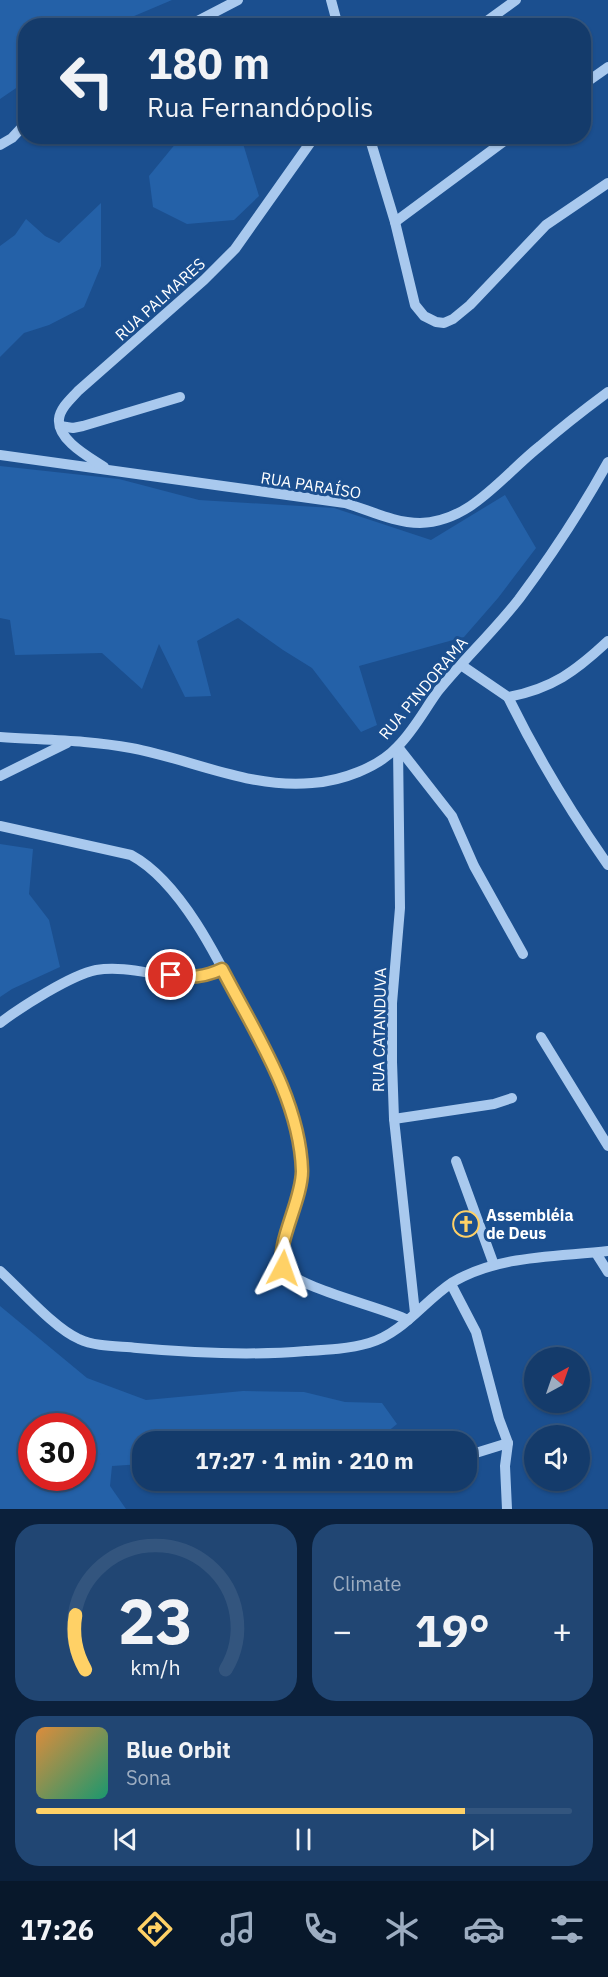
<!DOCTYPE html>
<meta charset="utf-8">
<style>
:root{--surface:#143b6b;--page:#214673;--text:#f1f3f6;--muted:#9dadc1;--line:#33557e;--accent:#ffd166}
body{margin:0;font-family:"IBM Plex Sans",sans-serif;background:var(--page);color:var(--text);height:100vh;display:flex;flex-direction:column;font-size:22px;white-space:nowrap}
*{box-sizing:border-box;margin:0}
p{font-size:20px;color:var(--muted)}
.icon{flex:none;width:33px;height:33px;fill:none;stroke:currentColor;stroke-width:2;stroke-linecap:round;stroke-linejoin:round}
.map{position:relative;height:1509px;overflow:hidden}
.details{display:flex;flex-direction:column;gap:15px;padding:15px;background:#0b203b;flex:1}
.details>*{flex:none}
.banner{position:absolute;left:18px;top:18px;width:573px;height:126px;border-radius:24px;box-shadow:0 2px 4px #0004,0 0 0 2px var(--line);background:#143b6b;color:var(--text);overflow:hidden}
.needle{width:39px;rotate:40deg}
.buttons{position:absolute;left:524px;top:1347px;display:grid;gap:12px}
.buttons a{display:grid;place-items:center;width:66px;height:66px;border-radius:50%;background:var(--surface);box-shadow:0 2px 4px #0004,0 0 0 2px var(--line);font-size:30px}
.speed{position:absolute;left:18px;top:1413px;display:flex;gap:12px;font-size:30px;font-weight:700;text-align:center}
.speed>*{display:grid;place-content:center;width:78px;height:78px;border-radius:50%;background:var(--surface);box-shadow:0 2px 4px #0004,0 0 0 2px var(--line);line-height:1}
.speed .limit{border:9px solid #d22;background:#fff;color:#111}
.pin{position:absolute;display:grid;place-items:center;width:51px;height:51px;color:#fff;margin:-26px;border:3px solid #fff;border-radius:50%;box-shadow:0 2px 6px #0007}
.me{position:absolute;width:66px;margin:-33px;rotate:4deg;stroke-linejoin:round;filter:drop-shadow(0 0 4px #0008)}
.turn{display:flex;align-items:center;gap:21px;height:126px;padding:0 30px;font-size:27px}
.turn .icon{width:78px;height:78px;stroke-width:2.5}
.turn b{display:block;font-size:42px;line-height:51px}
.big{font-size:45px;font-weight:700;line-height:1.1}
.details .tile{flex:1;display:flex;flex-direction:column;justify-content:center;gap:9px;min-width:0;padding:0 21px;border-radius:24px;background:var(--page)}
.details .dial{align-items:center;gap:0}
.dial svg{height:156px;overflow:visible;fill:none;stroke:var(--line);stroke-width:7;stroke-linecap:round;text-anchor:middle}
.dial text{fill:var(--text);stroke:none}
.song{display:flex;align-items:center;gap:18px}
.cover{width:72px;height:72px;border-radius:9px;background:linear-gradient(135deg,hsl(30 70% 55%),hsl(160 70% 35%))}
.played{height:6px;border-radius:3px;background:linear-gradient(90deg,var(--accent) 80%,var(--line) 80%)}
.keys{display:flex;justify-content:space-around;direction:ltr}
.heat{display:flex;justify-content:space-between;align-items:center;font-size:33px;direction:ltr}
.details .tiles{flex:1;display:grid;gap:15px;grid-template-columns:1fr 1fr}
.tile:last-child{grid-column:span 2}
.trip{position:absolute;left:132px;top:1431px;width:345px;height:60px;border-radius:24px;background:var(--surface);box-shadow:0 2px 4px #0004,0 0 0 2px var(--line);font-weight:700;line-height:60px;text-align:center}
.menu{display:flex;height:96px;justify-content:space-around;align-items:center;background:#08182b;color:var(--muted)}
.menu .icon{width:42px;height:42px}
.menu .on{color:var(--accent)}
.menu b{font-size:27px;color:var(--text)}
.map>svg:first-child{display:block}
</style>
<div class="map">
<svg width="608" height="1509" viewBox="0 0 608 1509">
<rect width="100%" height="100%" fill="#1b4f8f"/>
<g fill="#2461a8" fill-rule="evenodd">
<path d="M 0,0 L 172,0 L 113,25 L 26,26 L 25,82 L 0,99 Z"/>
<path d="M 181,137 L 241,137 L 259,196 L 234,220 L 187,224 L 153,207 L 149,176 Z"/>
<path d="M 101,203 L 101,266 L 84,307 L 49,325 L 24,333 L 0,357 L 0,246 L 15,235 L 26,219 L 45,236 L 59,243 Z"/>
<path d="M 0,466 L 119,479 L 199,500 L 334,508 L 431,540 L 505,495 L 536,548 L 498,598 L 464,637 L 359,666 L 377,725 L 361,732 L 312,668 L 283,650 L 238,618 L 197,641 L 211,696 L 185,697 L 159,644 L 142,689 L 102,653 L 15,655 L 10,620 L 0,618 Z"/>
<path d="M 0,844 L 33,849 L 29,894 L 49,920 L 60,967 L 12,989 L 0,997 Z"/>
<path d="M 0,1306 L 87,1378 L 146,1400 L 243,1391 L 304,1392 L 345,1402 L 382,1403 L 397,1424 L 376,1441 L 305,1433 L 290,1442 L 142,1442 L 142,1464 L 112,1466 L 110,1486 L 126,1509 L 0,1509 ZM 32,1426 L 82,1426 L 82,1478 L 32,1478 Z"/>
</g>
<path fill="#2a66ad" d="M 469,1215 L 470,1220 L 475,1220 L 477,1226 L 458,1231 L 456,1222 L 460,1217 Z"/>
<g fill="none" stroke-linecap="round" stroke-linejoin="round">
<g stroke="#a9c9ee" stroke-width="10">
<path d="M 331,0 L 338,26"/>
<path d="M 188,26 L 238,0"/>
<path d="M 480,26 L 516,0"/>
<path d="M 584,84 L 608,67"/>
<path d="M 369,136 L 395,222 L 415,305 L 424,316 L 436,322 L 444,323 L 453,319 L 470,305 L 546,225 L 608,183"/>
<path d="M 0,145 L 12,138 L 26,123"/>
<path d="M 395,222 L 511,136"/>
<path d="M 60,426 L 73,428 L 83,426 L 180,397"/>
<path d="M 0,455 L 345,503 C 369,510 394,523 420,523 C 471,522 503,475 540,446 C 562,427 585,409 608,392"/>
<path d="M 104,467 C 89,457 57,440 59,419 C 60,408 71,399 78,391 L 204,280 L 235,249 L 315,136"/>
<path d="M 461,665 L 508,697 C 552,689 576,671 608,641"/>
<path d="M 508,697 C 537,756 570,811 608,865"/>
<path d="M 0,737 C 43,740 89,740 131,748 C 191,759 250,789 312,783 C 341,781 378,768 398,746 C 414,730 425,709 438,691 C 464,659 494,631 519,599 C 551,556 582,509 608,462"/>
<path d="M 398,747 L 400,908 L 392,1003 L 392,1062 L 394,1119 L 415,1313"/>
<path d="M 398,747 L 452,816 L 474,866 L 523,954"/>
<path d="M 0,776 L 67,743"/>
<path d="M 0,826 L 131,855 C 185,884 225,973 252,1027 C 265,1052 280,1078 290,1104 C 298,1124 302,1150 302,1171 C 302,1201 275,1245 283,1268 C 300,1289 379,1306 408,1320"/>
<path d="M 0,1023 C 21,1007 71,975 96,970 C 141,963 181,990 222,969"/>
<path d="M 541,1037 L 608,1146"/>
<path d="M 394,1119 L 494,1104 L 512,1098"/>
<path d="M 456,1161 L 494,1265"/>
<path d="M 596,1253 L 608,1272"/>
<path d="M 0,1271 C 21,1290 55,1329 79,1339 C 96,1347 119,1346 137,1348 C 193,1353 250,1356 306,1351 C 326,1350 349,1349 369,1343 C 403,1333 424,1301 453,1282 C 499,1255 556,1257 608,1251"/>
<path d="M 451,1284 L 476,1332 L 499,1419 L 508,1443 L 505,1466 L 507,1509"/>
<path d="M 466,1456 L 508,1443"/>
</g>
</g>
<g fill="none" stroke-linecap="round" stroke-linejoin="round">
<g stroke="#a68842" stroke-width="15">
<path id="route" d="M 171,975 C 190,979 205,977 222,969 C 254,1031 300,1099 302,1171 C 302,1201 275,1245 283,1268"/>
</g>
<use href="#route" stroke="#ffd166" stroke-width="10"/>
</g>
<defs>
<g id="church-ring" transform="scale(1.35)"><circle r="9.5" fill="#1b4f8f" stroke="#ffd166" stroke-width="1.5"/><path d="M-1.2-6h2.4v3.5h3.3v2.4h-3.3V6h-2.4V-.1h-3.3v-2.4h3.3Z" fill="#ffd166"/></g>
</defs>
<g fill-rule="evenodd">
<use href="#church-ring" x="466" y="1224"/>
</g>
<g text-anchor="middle" dominant-baseline="central" stroke-width="6" stroke-linejoin="round" paint-order="stroke">
<g font-size="16" fill="#fff" stroke="#1b4f8f">
<text transform="translate(160 299) rotate(-42)">RUA PALMARES</text>
<text transform="translate(311 485) rotate(9)">RUA PARAÍSO</text>
<text transform="translate(423 688) rotate(-50)">RUA PINDORAMA</text>
<text transform="translate(379 1030) rotate(-89)">RUA CATANDUVA</text>
</g>
<g font-size="16" font-weight="bold" fill="#fff" stroke="#1b4f8f" text-anchor="start">
<text x="486" y="1215">Assembléia<tspan x="486" dy="18">de Deus</tspan></text>
</g>
</g>
</svg>
<div class="buttons">
<a><svg class="needle" viewBox="-14 -14 28 28"><path d="M0-13l5 13h-10z" fill="#e53935"/><path d="M0 13l5-13h-10z" fill="#9dadc1"/></svg></a>
<a><svg class="icon" aria-label="sound" viewBox="0 0 24 24"><path d="M4 9h4l5-4v14l-5-4H4zM17 9q2 3 0 6"/></svg></a>
</div>
<div class="speed"><div class="limit">30</div></div>
<div class="pin" style="left:171px;top:975px;background:#d93025"><svg class="icon" aria-label="arrive" viewBox="0 0 24 24"><path d="M6 21V4h12l-3 4 3 4H6"/></svg></div>
<svg class="me" style="left:283px;top:1268px" viewBox="-20 -20 40 40"><path d="M0-17L14 15 0 8-14 15z" fill="#ffd166" stroke="#fff" stroke-width="4"/></svg>
<div class="trip">17:27 · 1 min · 210 m</div>
<div class="banner">
<div class="turn"><svg class="icon" aria-label="left" viewBox="0 0 24 24"><path d="M17 20v-9H6M10 6l-5 5 5 5"/></svg><div><b>180 m</b>Rua Fernandópolis</div></div>
</div>
</div>
<section class="details">
<div class="tiles">
<div class="tile dial"><svg viewBox="0 0 100 80">
<path d="M14 69A42 42 0 1 1 86 69"/>
<path d="M14 69A42 42 0 0 1 9 41" stroke="#ffd166"/>
<text x="50" y="56" font-size="32" font-weight="700">23</text>
<text x="50" y="72" font-size="11">km/h</text>
</svg></div>
<div class="tile"><p>Climate</p>
<div class="heat"><a>−</a><b class="big">19°</b><a>+</a></div>
</div>
<div class="tile">
<div class="song"><i class="cover"></i><div><b>Blue Orbit</b><p>Sona</p></div></div>
<div class="played"></div>
<div class="keys"><svg class="icon" aria-label="previous" viewBox="0 0 24 24"><path d="M18 5L8 12l10 7zM5 5v14"/></svg><svg class="icon" aria-label="pause" viewBox="0 0 24 24"><path d="M8 5v14M16 5v14"/></svg><svg class="icon" aria-label="next" viewBox="0 0 24 24"><path d="M6 5l10 7-10 7zM19 5v14"/></svg></div>
</div>
</div>
</section>
<nav class="menu">
<b>17:26</b>
<svg class="icon on" aria-label="directions" viewBox="0 0 24 24"><path d="M12 3l9 9-9 9-9-9zM9 14v-3h6M13 9l2 2-2 2"/></svg>
<svg class="icon" aria-label="music" viewBox="0 0 24 24"><path d="M9 18V5l10-2v13"/><circle cx="6" cy="18" r="3"/><circle cx="16" cy="16" r="3"/></svg>
<svg class="icon" aria-label="phone" viewBox="0 0 24 24"><path d="M5 4h4l2 5-3 2q2 4 5 5l2-3 5 2v4C11 20 4 13 5 4z"/></svg>
<svg class="icon" aria-label="climate" viewBox="0 0 24 24"><path d="M12 3v18M4 7l16 10M4 17L20 7"/></svg>
<svg class="icon" aria-label="car" viewBox="0 0 24 24"><path d="M5 17H2v-5l4-1 3-4h7l3 4 3 1v5h-3M9 17h6M6 11h13"/><circle cx="7" cy="17" r="2"/><circle cx="17" cy="17" r="2"/></svg>
<svg class="icon" aria-label="filters" viewBox="0 0 24 24"><path d="M4 7h16M4 17h16"/><circle cx="9" cy="7" r="2"/><circle cx="15" cy="17" r="2"/></svg>
</nav>
